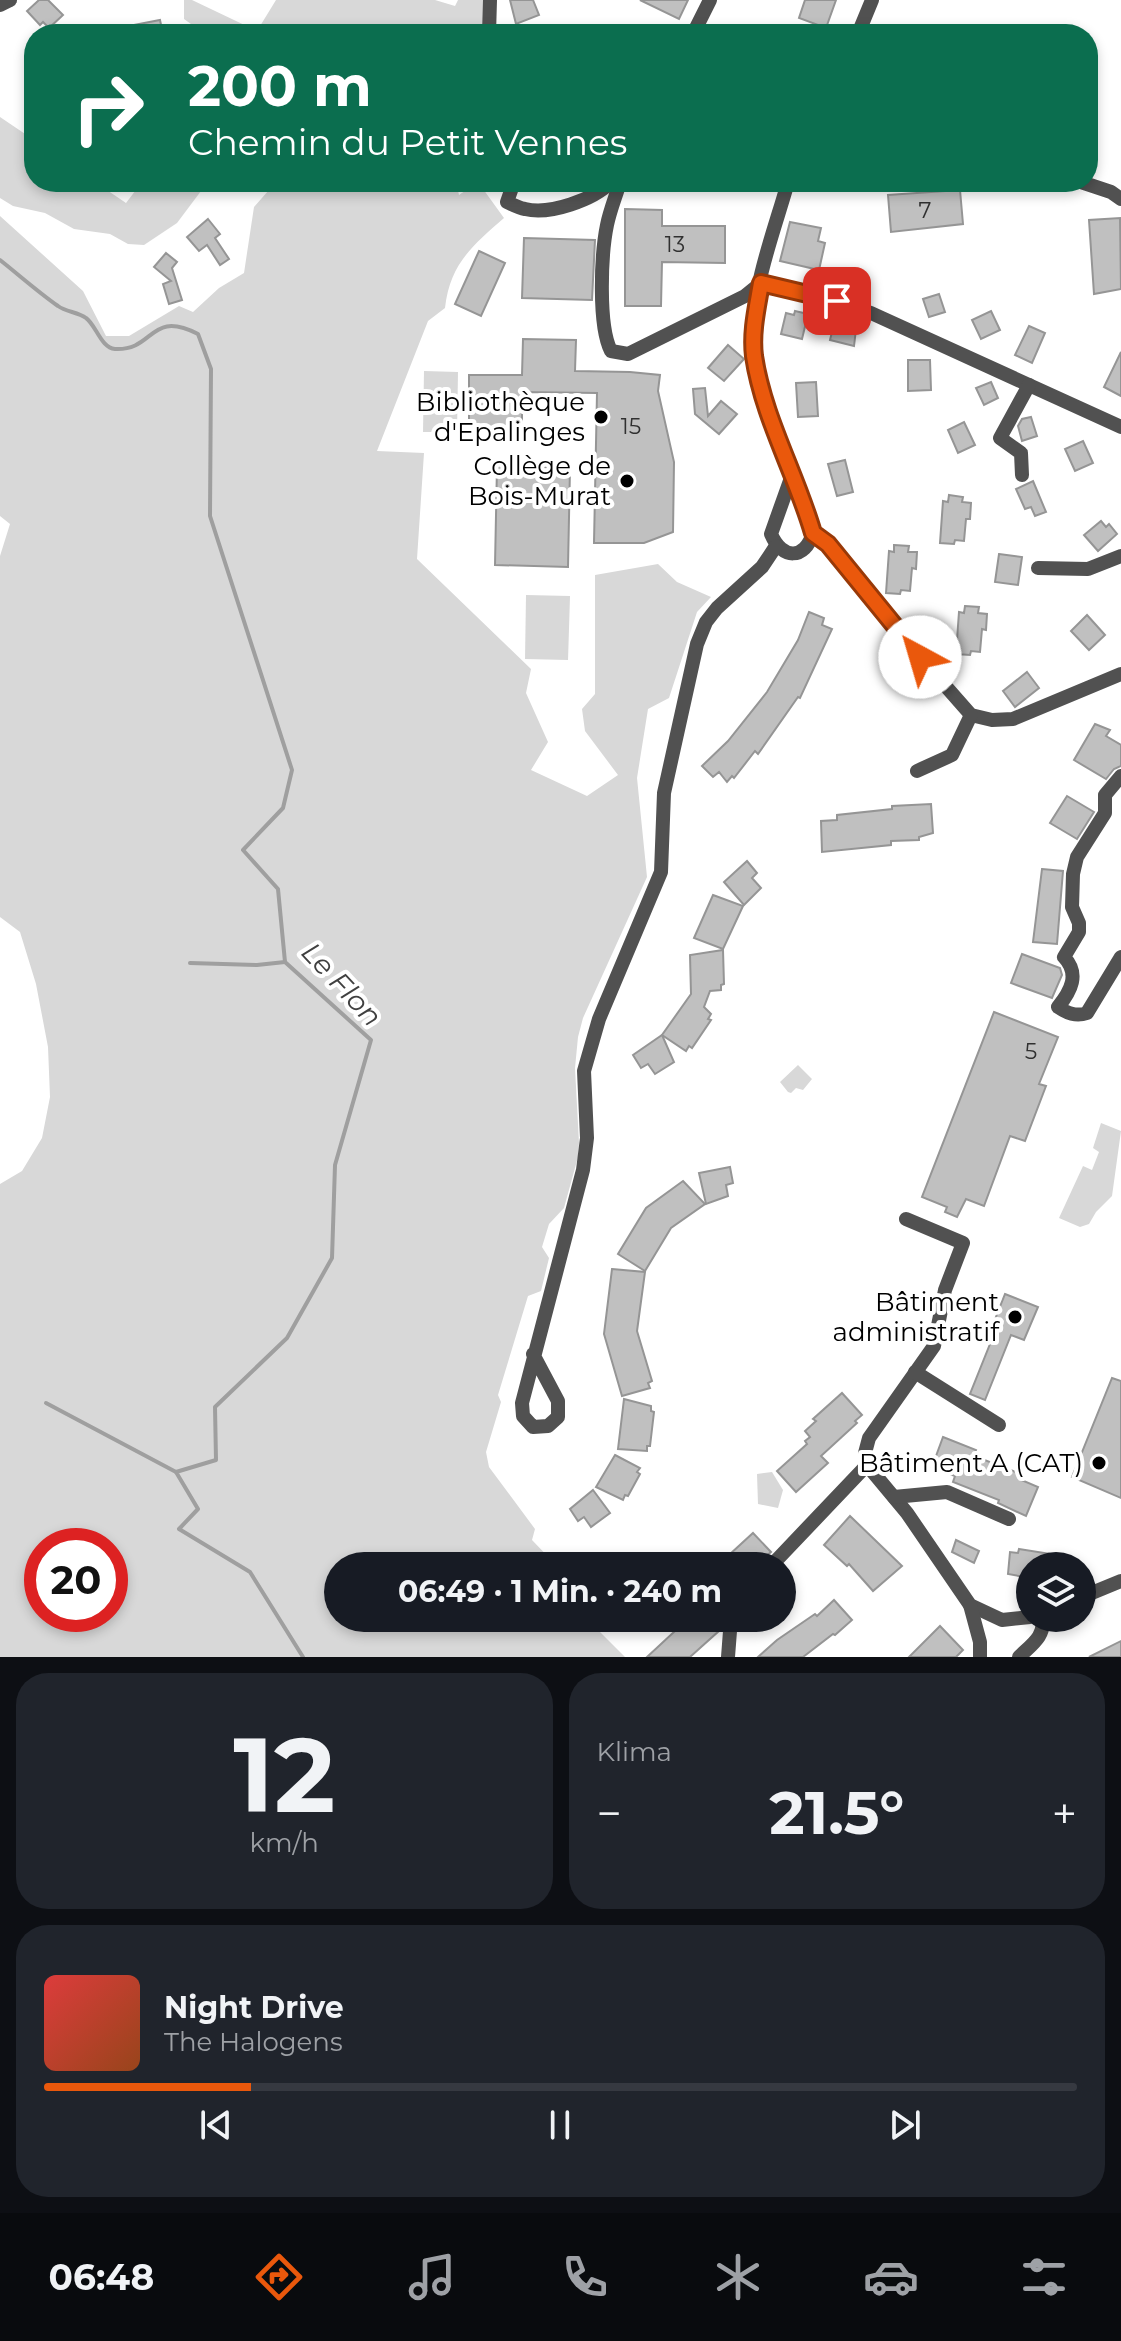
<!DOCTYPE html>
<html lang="de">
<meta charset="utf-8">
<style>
:root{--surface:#171b24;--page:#20242c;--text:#f1f3f6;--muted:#9ea1a6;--line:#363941;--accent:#ea580c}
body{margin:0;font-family:Montserrat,sans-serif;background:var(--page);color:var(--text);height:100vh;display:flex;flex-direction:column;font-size:30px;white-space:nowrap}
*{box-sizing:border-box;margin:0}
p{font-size:26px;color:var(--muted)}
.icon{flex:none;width:44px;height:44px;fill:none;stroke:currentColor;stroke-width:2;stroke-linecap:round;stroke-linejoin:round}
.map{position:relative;height:1657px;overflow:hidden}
.sheet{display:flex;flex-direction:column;gap:16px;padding:16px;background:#0d0f14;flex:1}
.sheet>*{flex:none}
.top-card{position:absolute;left:24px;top:24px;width:1074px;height:168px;border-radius:32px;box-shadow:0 4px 12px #0003;background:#0b6e4f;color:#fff;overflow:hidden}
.buttons{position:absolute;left:1016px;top:1552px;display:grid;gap:16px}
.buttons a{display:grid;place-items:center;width:80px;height:80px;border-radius:50%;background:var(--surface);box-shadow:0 4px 12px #0003;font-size:40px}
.speed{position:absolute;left:24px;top:1528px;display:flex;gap:16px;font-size:40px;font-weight:700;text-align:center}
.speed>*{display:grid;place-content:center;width:104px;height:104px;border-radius:50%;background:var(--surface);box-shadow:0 4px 12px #0003;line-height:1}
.speed .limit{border:12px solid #d22;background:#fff;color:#111}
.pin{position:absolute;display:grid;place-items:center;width:68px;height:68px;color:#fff;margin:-34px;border-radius:16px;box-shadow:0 4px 12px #0006}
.me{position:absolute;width:88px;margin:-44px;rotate:321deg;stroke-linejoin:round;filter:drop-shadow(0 0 6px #0008)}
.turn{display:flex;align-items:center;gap:28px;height:168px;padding:0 32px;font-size:36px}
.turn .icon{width:104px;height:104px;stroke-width:2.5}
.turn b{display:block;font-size:56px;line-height:68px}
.big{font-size:60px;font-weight:700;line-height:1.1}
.sheet .card{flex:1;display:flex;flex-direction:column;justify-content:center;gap:12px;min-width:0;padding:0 28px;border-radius:32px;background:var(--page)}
.sheet .dial{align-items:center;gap:0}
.dial b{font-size:104px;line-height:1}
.song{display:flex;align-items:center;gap:24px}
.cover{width:96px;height:96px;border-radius:12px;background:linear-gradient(135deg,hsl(0 70% 55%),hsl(20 70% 35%))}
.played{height:8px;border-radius:4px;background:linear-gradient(90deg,var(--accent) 20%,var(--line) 20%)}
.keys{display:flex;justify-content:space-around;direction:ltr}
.heat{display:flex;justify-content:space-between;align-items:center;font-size:44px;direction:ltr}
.sheet .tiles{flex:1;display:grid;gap:16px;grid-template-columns:1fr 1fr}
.card:last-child{grid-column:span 2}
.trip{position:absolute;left:324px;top:1552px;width:472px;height:80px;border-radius:40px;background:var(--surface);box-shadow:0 4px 12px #0003;font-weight:700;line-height:80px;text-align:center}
.tabs{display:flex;height:128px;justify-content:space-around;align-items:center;background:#090b0e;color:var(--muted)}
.tabs .icon{width:56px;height:56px}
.tabs .current{color:var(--accent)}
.tabs b{font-size:36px;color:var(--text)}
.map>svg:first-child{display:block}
</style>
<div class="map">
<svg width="1121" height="1657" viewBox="0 0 1121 1657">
<rect width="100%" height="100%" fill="#fff"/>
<g fill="#d8d8d8" fill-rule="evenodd">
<path d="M 184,0 L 192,0 L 257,31 L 276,0 L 435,0 L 455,6 L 458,0 L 488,0 L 493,24 L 429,34 L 205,34 L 184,19 Z"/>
<path d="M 0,117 L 34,140 L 34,182 L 95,182 L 126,203 L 142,182 L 187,182 L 201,191 L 177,223 L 144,245 L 128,244 L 110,234 L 74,229 L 45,213 L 13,206 L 0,198 Z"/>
<path d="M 276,182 L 456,182 L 459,195 L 478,182 L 504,218 C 472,246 450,264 445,308 L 428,321 L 377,451 L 424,453 L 417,559 L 531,669 L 526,693 L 548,742 L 531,770 L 587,796 L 618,775 L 585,731 L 582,709 L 595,694 L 595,575 L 658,564 L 677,582 L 711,597 L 697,612 L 669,698 L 648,709 L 637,778 L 647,877 L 583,1018 L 578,1037 L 575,1068 L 579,1143 L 578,1157 L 564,1208 L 549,1224 L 542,1247 L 549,1258 L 541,1291 L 528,1296 L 498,1395 L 501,1402 L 486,1452 L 489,1467 L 535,1529 L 532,1540 L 557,1566 L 338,1566 L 338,1618 L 586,1618 L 625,1657 L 0,1657 L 0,1184 L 22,1171 L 42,1138 L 50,1097 L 48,1047 L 36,984 L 20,932 L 0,917 L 0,556 L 10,524 L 0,516 L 0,216 L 83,291 L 106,336 L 129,336 L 179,306 L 193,312 L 219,288 L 244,273 L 254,207 ZM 42,1546 L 110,1546 L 110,1614 L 42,1614 Z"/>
<path d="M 424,371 L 458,372 L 457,432 L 423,432 Z"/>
<path d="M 526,595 L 570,596 L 568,660 L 525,659 Z"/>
<path d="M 798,1065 L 812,1079 L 803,1090 L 796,1088 L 791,1093 L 788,1092 L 780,1082 Z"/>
<path d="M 1101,1123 L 1121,1131 L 1112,1196 L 1096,1212 L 1089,1224 L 1080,1227 L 1059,1218 L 1083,1166 L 1092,1170 L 1099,1152 L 1093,1148 Z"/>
<path d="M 772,1472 L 783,1490 L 778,1508 L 758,1504 L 757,1474 Z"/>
</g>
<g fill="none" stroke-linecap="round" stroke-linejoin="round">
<g stroke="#9f9f9f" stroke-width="4">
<path d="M 0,260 C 19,275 38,292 58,306 C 66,312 78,312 86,318 C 96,325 101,348 115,349 C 155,351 149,309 198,334 L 211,369 L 210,516 L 292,770 L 283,808 L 243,850 L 278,889 L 285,962 L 371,1040 L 335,1165 L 332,1258 L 287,1338 L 215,1407 L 216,1460 L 176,1472 L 198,1509 L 179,1529 L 250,1572 L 303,1657"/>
<path d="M 190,963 L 257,965 L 285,962"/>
<path d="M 46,1403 L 176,1472"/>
</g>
</g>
<g fill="#c0c0c0" stroke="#959595" stroke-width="2">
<path d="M 39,0 L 48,0 L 63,15 L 49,28 L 43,22 L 40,25 L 27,11 Z"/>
<path d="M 510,0 L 533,0 L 539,15 L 516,24 Z"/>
<path d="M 640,0 L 688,0 L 679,19 Z"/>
<path d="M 805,0 L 836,0 L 826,28 L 799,18 Z"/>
<path d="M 160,20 L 163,34 L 118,34 L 118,28 Z"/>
<path d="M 960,190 L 963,224 L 891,232 L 888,195 Z"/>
<path d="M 625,209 L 662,210 L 662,226 L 725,226 L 725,263 L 662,262 L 661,306 L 625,306 Z"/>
<path d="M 1120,218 L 1121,289 L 1094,294 L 1089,220 Z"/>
<path d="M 208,219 L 220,234 L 215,238 L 229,259 L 220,265 L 207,245 L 199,251 L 187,237 Z"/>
<path d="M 790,222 L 821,228 L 818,241 L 825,243 L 819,270 L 780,261 Z"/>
<path d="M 524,238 L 595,240 L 592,300 L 522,298 Z"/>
<path d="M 479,251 L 505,263 L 481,316 L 455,304 Z"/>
<path d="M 166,253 L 177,262 L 172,268 L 182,300 L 169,304 L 163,284 L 171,281 L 154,267 Z"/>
<path d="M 939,294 L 945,312 L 929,317 L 923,299 Z"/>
<path d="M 795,311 L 808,314 L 802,339 L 781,334 L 786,313 L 794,315 Z"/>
<path d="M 991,311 L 1000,330 L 981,339 L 972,320 Z"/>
<path d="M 836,316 L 857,321 L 854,346 L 830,340 Z"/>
<path d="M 1029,326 L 1045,333 L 1032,363 L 1015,355 Z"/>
<path d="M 523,339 L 576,340 L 575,371 L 630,372 L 660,375 L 658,391 L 674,462 L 673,532 L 644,543 L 594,543 L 597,393 L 522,392 L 522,429 L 469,428 L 469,375 L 522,375 Z"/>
<path d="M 728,345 L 744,359 L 724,381 L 708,368 Z"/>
<path d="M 1121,352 L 1121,396 L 1104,387 Z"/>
<path d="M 908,360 L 930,360 L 931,390 L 908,391 Z"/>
<path d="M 816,382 L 818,416 L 798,417 L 796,383 Z"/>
<path d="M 991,382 L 998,398 L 984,405 L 976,388 Z"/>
<path d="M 705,388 L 708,416 L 721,401 L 737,414 L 719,434 L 695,414 L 693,389 Z"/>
<path d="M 1031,417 L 1037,436 L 1022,441 L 1018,426 L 1022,419 Z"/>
<path d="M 964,422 L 975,445 L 958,453 L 948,430 Z"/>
<path d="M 1083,441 L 1093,463 L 1075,471 L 1065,449 Z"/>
<path d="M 845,460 L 853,492 L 837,496 L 828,464 Z"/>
<path d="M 497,466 L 570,468 L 568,567 L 495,565 Z"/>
<path d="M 1033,481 L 1046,512 L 1035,516 L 1031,507 L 1025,509 L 1016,489 Z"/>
<path d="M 949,495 L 963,497 L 962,502 L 971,503 L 970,519 L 966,519 L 964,541 L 955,540 L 954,544 L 940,543 L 943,501 L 948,502 Z"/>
<path d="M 1101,521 L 1106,527 L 1109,524 L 1117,534 L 1098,551 L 1084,535 Z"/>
<path d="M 894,545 L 909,546 L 908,552 L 917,552 L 916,569 L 912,568 L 910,591 L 901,590 L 900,594 L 886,593 L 889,551 L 894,552 Z"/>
<path d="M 999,554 L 1022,557 L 1018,585 L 995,582 Z"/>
<path d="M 965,606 L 979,607 L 978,613 L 987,614 L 986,630 L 982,629 L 980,652 L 971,651 L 970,655 L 956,654 L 959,612 L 964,613 Z"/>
<path d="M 809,612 L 824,618 L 822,625 L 832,629 L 800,698 L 798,697 L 758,754 L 755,751 L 734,778 L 732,776 L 727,782 L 719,772 L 713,777 L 702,766 L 728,741 L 767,692 L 798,640 Z"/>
<path d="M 1087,615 L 1105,635 L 1089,650 L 1071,631 Z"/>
<path d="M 1027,672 L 1039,688 L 1015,707 L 1003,691 Z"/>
<path d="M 1095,724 L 1110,730 L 1106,736 L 1121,745 L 1121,766 L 1114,769 L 1106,779 L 1074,760 Z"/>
<path d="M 1067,796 L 1094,812 L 1077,839 L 1050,823 Z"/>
<path d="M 931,804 L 933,833 L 919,837 L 919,840 L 891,841 L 891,845 L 822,852 L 821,821 L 837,820 L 837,815 L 892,809 L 892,806 Z"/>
<path d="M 747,861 L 757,873 L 752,878 L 761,888 L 744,905 L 724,882 Z"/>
<path d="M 1042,869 L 1063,871 L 1057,944 L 1033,942 Z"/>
<path d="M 713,895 L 743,906 L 723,949 L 694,938 Z"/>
<path d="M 723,950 L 724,984 L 721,985 L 721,990 L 710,991 L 704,1007 L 711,1014 L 708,1019 L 711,1020 L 692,1048 L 689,1046 L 686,1051 L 662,1035 L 691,994 L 690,955 Z"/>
<path d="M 1022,954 L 1060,968 L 1062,975 L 1052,998 L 1011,983 Z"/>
<path d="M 994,1012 L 1058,1037 L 1039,1084 L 1046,1086 L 1025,1141 L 1010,1136 L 984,1206 L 966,1199 L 957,1217 L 945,1212 L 947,1207 L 922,1197 Z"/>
<path d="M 662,1035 L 674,1062 L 655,1074 L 648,1064 L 641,1068 L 633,1055 Z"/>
<path d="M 730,1167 L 733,1183 L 726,1185 L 728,1196 L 706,1204 L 699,1173 Z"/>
<path d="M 683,1181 L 705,1204 L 671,1228 L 645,1271 L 618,1254 L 646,1208 Z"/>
<path d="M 612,1269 L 645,1272 L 637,1331 L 652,1381 L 648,1383 L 650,1388 L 622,1396 L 604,1334 Z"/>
<path d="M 1005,1294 L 1038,1307 L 1024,1340 L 1011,1335 L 985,1400 L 970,1394 L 996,1329 L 992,1327 Z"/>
<path d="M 1112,1378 L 1121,1381 L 1121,1498 L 1072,1477 Z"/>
<path d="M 842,1393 L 862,1415 L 855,1421 L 857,1423 L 821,1456 L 828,1463 L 796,1492 L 777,1471 L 807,1444 L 805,1441 L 810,1437 L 805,1431 L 816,1421 L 813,1419 Z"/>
<path d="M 624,1399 L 651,1406 L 651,1411 L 654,1412 L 650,1446 L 647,1446 L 647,1451 L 618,1449 Z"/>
<path d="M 943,1437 L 976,1450 L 974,1456 L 1021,1474 L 1019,1479 L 1038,1487 L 1026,1516 L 998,1503 L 999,1500 L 953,1482 L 955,1476 L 932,1467 Z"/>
<path d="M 615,1455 L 640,1468 L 637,1472 L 640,1474 L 628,1496 L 625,1495 L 623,1500 L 596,1487 Z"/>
<path d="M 593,1490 L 610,1513 L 591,1527 L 584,1517 L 578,1521 L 570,1509 Z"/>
<path d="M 850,1516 L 902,1566 L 873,1591 L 849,1564 L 847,1566 L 824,1545 Z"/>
<path d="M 753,1533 L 771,1552 L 755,1566 L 717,1566 Z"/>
<path d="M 956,1540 L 979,1551 L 974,1563 L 952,1552 Z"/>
<path d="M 1019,1549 L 1051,1554 L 1050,1566 L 1030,1566 L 1030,1578 L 1008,1574 L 1010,1552 L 1018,1553 Z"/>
<path d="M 834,1600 L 852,1620 L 835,1635 L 833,1634 L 803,1657 L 758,1657 L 777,1640 L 815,1614 L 817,1616 Z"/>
<path d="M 689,1618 L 711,1618 L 720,1630 L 690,1657 L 647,1657 Z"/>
<path d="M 940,1626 L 963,1650 L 956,1657 L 909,1657 Z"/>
<path d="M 1121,1641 L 1121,1657 L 1089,1657 Z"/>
</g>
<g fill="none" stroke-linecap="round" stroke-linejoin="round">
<g stroke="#515151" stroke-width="14">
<path d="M 0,5 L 10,0"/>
<path d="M 489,34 L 490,0"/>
<path d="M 693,34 L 710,0"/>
<path d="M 858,34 L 872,0"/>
<path d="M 514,182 L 507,202 C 513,205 519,208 525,209 C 550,215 593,200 611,182"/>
<path d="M 620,182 C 616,196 610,210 607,225 C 601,254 598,326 611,351 L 628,354 L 745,296 L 761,283"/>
<path d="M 788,182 C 773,236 746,300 755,357 C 764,418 797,474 813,533 C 805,560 782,560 771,534 L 792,475"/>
<path d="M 1081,182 L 1111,192 L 1121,199"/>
<path d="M 761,283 L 837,301 L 871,313 L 1121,427"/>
<path d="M 1022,475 L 1021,453 L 1000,438 L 1029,385"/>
<path d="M 813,533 L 828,544 L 920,657 L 971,715 L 992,720 L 1013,719 L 1121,674"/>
<path d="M 1038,568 L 1088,569 L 1121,556"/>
<path d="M 917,771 L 952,755 L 971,715"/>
<path d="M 1121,776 L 1105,795 L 1105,813 L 1077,857 L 1073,874 L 1072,907 L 1079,923 L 1079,932 L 1064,957 C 1080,974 1071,991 1058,1007 C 1067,1013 1076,1017 1087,1013 L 1121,957"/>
<path d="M 906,1219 L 963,1243 L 945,1290 L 934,1346 L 869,1438 L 865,1453 L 867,1465 L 907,1513 L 970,1605 L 1002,1620 L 1030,1617"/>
<path d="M 533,1354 L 558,1401 L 558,1417 L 548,1426 L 533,1427 L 523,1416 L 522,1403 L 583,1170 L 587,1138 L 584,1071 L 599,1019 L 661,872 L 664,793 L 697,644 L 706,622 L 717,608 L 762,567 L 776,546"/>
<path d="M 915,1372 L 999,1425"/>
<path d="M 894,1497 L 947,1492 L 1009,1519"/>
<path d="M 771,1566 L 867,1465"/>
<path d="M 1082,1597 L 1121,1581"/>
<path d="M 970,1605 L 980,1642 L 980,1657"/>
<path d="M 728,1657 L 731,1618"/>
<path d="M 1019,1657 C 1031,1645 1046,1636 1042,1618"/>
</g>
</g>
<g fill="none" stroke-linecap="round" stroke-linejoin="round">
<g stroke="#983908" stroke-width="20">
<path id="route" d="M 837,301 L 761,283 C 757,307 751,332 754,356 C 763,417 796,474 813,533 L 828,544 L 920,657"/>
</g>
<use href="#route" stroke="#ea580c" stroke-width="14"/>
</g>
<g fill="#000" stroke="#fff" stroke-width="3">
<circle cx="601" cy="417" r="8"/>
<circle cx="627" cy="481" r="8"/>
<circle cx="1015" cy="1317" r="8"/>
<circle cx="1099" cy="1463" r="8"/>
</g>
<g text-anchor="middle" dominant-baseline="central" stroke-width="8" stroke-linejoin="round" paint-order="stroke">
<g font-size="22" fill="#303030">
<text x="925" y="210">7</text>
<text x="675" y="244">13</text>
<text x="631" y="426">15</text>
<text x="1031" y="1051">5</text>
</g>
<g font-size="26" fill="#000" stroke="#fff" text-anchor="end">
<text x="585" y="402">Bibliothèque<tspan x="585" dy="30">d'Epalinges</tspan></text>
<text x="611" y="466">Collège de<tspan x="611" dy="30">Bois-Murat</tspan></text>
<text x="999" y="1302">Bâtiment<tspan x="999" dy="30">administratif</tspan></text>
<text x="1083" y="1463">Bâtiment A (CAT)</text>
</g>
<g font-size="28" font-style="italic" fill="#404040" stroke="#fff">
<text transform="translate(342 984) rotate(47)">Le Flon</text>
</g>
</g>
</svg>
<div class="buttons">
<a><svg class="icon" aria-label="layers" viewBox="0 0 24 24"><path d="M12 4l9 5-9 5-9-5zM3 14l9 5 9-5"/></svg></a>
</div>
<div class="speed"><div class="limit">20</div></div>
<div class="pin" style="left:837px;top:301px;background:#d93025"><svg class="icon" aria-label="arrive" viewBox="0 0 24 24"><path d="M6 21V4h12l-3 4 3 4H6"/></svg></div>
<svg class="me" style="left:920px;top:657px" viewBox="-20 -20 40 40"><circle r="19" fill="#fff"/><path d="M0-13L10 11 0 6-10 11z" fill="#ea580c"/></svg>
<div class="trip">06:49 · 1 Min. · 240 m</div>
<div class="top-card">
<div class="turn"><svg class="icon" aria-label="right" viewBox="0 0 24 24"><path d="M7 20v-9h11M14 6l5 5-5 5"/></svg><div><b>200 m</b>Chemin du Petit Vennes</div></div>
</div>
</div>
<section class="sheet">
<div class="tiles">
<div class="card dial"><b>12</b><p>km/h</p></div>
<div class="card"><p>Klima</p>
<div class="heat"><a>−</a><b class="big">21.5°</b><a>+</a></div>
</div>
<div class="card">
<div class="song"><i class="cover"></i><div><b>Night Drive</b><p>The Halogens</p></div></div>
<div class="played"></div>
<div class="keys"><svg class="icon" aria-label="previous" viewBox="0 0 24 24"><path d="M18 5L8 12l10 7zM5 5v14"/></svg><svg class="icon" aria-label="pause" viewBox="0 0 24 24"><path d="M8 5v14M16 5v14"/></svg><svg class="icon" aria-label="next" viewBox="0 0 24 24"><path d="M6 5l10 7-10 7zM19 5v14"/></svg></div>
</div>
</div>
</section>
<nav class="tabs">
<b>06:48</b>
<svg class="icon current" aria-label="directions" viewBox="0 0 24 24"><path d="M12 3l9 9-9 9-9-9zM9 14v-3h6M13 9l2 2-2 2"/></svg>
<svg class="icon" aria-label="music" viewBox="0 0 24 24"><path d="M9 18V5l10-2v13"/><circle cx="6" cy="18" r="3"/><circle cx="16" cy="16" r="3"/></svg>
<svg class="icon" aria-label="phone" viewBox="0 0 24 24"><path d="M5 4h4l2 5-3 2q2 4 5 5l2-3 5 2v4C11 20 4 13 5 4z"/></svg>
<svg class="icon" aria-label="climate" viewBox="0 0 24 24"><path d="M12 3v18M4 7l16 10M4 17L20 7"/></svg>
<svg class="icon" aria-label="car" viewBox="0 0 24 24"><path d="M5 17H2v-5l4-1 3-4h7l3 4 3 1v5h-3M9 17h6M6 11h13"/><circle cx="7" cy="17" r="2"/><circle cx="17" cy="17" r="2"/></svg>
<svg class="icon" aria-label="filters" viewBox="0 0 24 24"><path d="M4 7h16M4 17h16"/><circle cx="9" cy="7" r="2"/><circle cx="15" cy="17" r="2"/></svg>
</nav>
